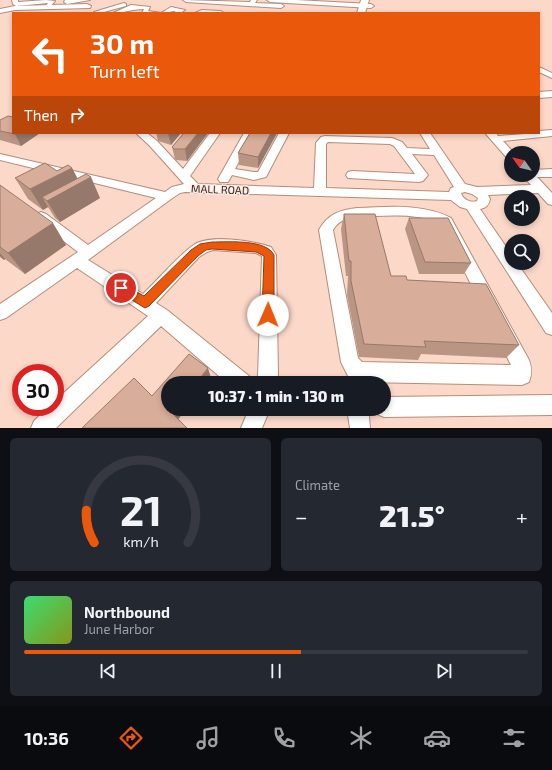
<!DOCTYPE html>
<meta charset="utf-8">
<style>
:root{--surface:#171b24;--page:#242831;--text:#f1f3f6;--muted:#9ea1a6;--line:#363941;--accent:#ea580c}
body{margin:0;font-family:"Exo 2",sans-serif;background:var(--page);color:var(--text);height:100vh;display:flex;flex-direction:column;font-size:15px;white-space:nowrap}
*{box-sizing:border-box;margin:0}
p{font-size:13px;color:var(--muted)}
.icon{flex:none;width:22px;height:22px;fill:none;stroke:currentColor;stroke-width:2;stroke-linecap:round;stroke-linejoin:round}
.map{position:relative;height:428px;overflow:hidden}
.side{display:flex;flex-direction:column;gap:10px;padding:10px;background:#0d0f14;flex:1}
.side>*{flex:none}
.banner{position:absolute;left:12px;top:12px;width:528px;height:122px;border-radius:0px;box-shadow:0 2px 6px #0003;background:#ea580c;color:#fff;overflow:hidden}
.needle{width:26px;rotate:304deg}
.fabs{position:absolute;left:504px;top:146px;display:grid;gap:8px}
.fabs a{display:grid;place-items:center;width:36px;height:36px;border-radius:50%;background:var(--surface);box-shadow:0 2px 6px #0003;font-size:20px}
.speed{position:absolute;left:12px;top:364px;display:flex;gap:8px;font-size:20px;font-weight:700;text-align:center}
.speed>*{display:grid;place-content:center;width:52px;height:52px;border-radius:50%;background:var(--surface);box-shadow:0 2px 6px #0003;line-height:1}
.speed .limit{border:6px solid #d22;background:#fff;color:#111}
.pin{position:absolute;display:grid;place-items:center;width:34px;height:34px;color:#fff;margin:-17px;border:2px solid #fff;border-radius:50%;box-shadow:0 1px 4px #0007}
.me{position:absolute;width:44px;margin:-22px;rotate:1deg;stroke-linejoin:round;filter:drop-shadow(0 0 3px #0008)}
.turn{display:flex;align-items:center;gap:14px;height:84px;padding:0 12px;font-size:18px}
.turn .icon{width:52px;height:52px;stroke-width:2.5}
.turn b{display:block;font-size:28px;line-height:34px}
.then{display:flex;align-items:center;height:38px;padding:0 12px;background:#0003;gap:8px;font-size:15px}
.big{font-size:30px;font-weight:800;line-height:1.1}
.side .widget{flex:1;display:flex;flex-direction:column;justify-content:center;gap:6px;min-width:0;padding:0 14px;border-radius:6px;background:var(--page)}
.side .dial{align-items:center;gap:0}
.dial svg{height:104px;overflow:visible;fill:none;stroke:var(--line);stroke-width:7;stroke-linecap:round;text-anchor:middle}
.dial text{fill:var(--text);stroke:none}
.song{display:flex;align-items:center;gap:12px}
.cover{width:48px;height:48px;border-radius:6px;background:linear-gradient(135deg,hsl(140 70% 55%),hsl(70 70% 35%))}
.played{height:4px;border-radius:2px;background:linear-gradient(90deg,var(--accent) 55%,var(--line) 55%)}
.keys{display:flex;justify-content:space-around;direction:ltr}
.heat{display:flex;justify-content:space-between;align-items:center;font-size:22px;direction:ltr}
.side .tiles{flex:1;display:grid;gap:10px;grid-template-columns:1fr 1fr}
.widget:last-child{grid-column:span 2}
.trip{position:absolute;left:161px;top:376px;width:230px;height:40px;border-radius:20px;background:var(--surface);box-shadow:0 2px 6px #0003;font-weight:800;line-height:40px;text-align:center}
.menu{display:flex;height:64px;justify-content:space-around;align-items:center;background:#090b0e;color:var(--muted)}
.menu .icon{width:28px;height:28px}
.menu .selected{color:var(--accent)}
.menu b{font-size:18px;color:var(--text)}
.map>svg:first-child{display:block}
</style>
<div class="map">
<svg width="552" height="428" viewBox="0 0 552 428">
<rect width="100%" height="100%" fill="#fcd8c8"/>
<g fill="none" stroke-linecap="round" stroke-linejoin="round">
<g stroke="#b68c7a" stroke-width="2">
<g id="street">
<path d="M 12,0 L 18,0 L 18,2 L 46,0 L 55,1 L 48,9 L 45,7 L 48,3 L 16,6 L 13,4 Z"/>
<path d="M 65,0 L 90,0 L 67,4 L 64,2 Z"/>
<path d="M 183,0 L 250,2 L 251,0 L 257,0 L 255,3 L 281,4 L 284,6 L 281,8 L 186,2 Z"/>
<path d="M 267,0 L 296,0 L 371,4 L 374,6 L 371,8 L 270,2 Z"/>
<path d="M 124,3 L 126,4 L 126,6 L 100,13 L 94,12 Z"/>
<path d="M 131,5 L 150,7 L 148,11 L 161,13 L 142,13 L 144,9 C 131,9 125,13 113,13 Z"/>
<path d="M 171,7 L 185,10 L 180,13 L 173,13 L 176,11 C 171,11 167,13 161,13 Z"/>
<path d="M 202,10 L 221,11 L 224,13 L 195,13 Z"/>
<path d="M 539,67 L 552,73 L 552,78 L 539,72 Z"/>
<path d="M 552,91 L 552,97 L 539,98 L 539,92 Z"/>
<path d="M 552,130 L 552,136 L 503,141 L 514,153 L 511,153 L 511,159 L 507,158 L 486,134 L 496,133 L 498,136 L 539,133 L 539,131 Z"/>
<path d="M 136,133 L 147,133 L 157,141 L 183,169 L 210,133 L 220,133 L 190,176 L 198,184 L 314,188 L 316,143 L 321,137 L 325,136 L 392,138 L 402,142 L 407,148 L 430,149 L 420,133 L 430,133 L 465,184 L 477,187 L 531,185 L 522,175 L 533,175 L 533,170 L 552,169 L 552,177 L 537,177 L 552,193 L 552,205 L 548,204 L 538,193 L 488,195 L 490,199 C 489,205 486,208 480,209 L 511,254 L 511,263 L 517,263 L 552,313 L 552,335 L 546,333 L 467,209 L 460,207 L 451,200 L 185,192 L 180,193 L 171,199 L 88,260 L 143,294 C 157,281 182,251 197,243 C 215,235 253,241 271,247 L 276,255 L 278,375 L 276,383 L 256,383 L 258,375 L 262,256 L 256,253 L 213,250 L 207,252 L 199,257 L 156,303 L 167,310 L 249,376 L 252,383 L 227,383 L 161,326 L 56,428 L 31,428 L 34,421 L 48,407 L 55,407 L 55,401 L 148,316 L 77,268 L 6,318 L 0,320 L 0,304 L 78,252 L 36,220 L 34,217 L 36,214 L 41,212 L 46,214 L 88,245 L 156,198 L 0,160 L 0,154 L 165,192 L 172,187 L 184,184 L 149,145 ZM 328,142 L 390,144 L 394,146 L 415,174 L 352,171 L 348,172 L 346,175 L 348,178 L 419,182 L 423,181 L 428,175 L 412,154 L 434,155 L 454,187 L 451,188 L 449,192 L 326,188 L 326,144 ZM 465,192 L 472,194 L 478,198 L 477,201 C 471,203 463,200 461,193 Z"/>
<path d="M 244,133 L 254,133 L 235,169 L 254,172 L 258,172 L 279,133 L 289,133 L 266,177 L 254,180 L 232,175 L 228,182 L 220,182 L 218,179 Z"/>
<path d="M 357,208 C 387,207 423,203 451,218 L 529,360 C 532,368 532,374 529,382 L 522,385 L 363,382 L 348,376 L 341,362 L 319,230 C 328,214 340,210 357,208 ZM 357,217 C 382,216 419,212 441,224 L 511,365 L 362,362 L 358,358 L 333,230 C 338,221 346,218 357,217 Z"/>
<path d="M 552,395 L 552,415 L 384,417 L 377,414 L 375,409 L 384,409 L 384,397 Z"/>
<path d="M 249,409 L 270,409 L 262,428 L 241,428 Z"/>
<path d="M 350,409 L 372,409 L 369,417 L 370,428 L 350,428 L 348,415 Z"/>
</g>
</g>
<g stroke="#b68c7a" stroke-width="2">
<g id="secondary">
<path d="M 361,0 L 369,0 L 365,13 L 357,13 Z"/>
<path d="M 87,4 L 91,6 L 90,8 L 15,10 L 0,13 L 0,9 L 15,6 Z"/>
</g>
</g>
<use href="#street" fill="#fff" fill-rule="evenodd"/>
<use href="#secondary" fill="#fff" fill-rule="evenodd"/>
</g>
<g fill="#ba9584">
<path d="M 0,120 L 40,133 L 21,146 L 0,140 Z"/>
<path d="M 156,133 L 181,133 L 171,145 L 158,141 Z"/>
<path d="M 184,133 L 208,133 L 187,161 L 176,160 L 175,159 L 172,147 Z"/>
<path d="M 250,133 L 277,133 L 258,168 L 239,165 L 238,153 Z"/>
<path d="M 72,168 L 77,179 L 100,198 L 60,222 L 55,218 L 48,207 L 43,210 L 28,199 L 15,178 Z"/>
<path d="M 0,185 L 66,245 L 25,274 L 5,259 L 4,260 L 0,257 Z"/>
<path d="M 344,214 L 391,276 L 407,280 L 519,345 L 506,358 L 421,354 L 418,360 L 359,357 L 347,295 L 348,276 L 346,276 L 341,229 Z"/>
<path d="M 409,218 L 471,263 L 464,274 L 419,274 L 405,229 Z"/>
</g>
<g fill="#97796c">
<path d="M 17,133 L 40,133 L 21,146 L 15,134 Z"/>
<path d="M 168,133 L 181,133 L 171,145 Z"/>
<path d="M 198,133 L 208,133 L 187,161 L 185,149 Z"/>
<path d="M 271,133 L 277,133 L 258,168 L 258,157 Z"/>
<path d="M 72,168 L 80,183 L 91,177 L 100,198 L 60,222 L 47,201 L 42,197 L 48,207 L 43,210 L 30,189 Z"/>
<path d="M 53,223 L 66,245 L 25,274 L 8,253 Z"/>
<path d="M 0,253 L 5,259 L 4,260 L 0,256 Z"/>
<path d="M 208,368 L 211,378 L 207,383 L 196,383 Z"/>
<path d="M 175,409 L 186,409 L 177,421 L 172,413 Z"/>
</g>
<g fill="#d8ad9a" stroke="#97796c">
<path d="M 8,116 L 13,117 L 13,133 L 17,133 L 15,134 L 0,131 L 0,120 Z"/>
<path d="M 184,133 L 198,133 L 185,149 L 174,149 L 172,147 Z"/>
<path d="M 250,133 L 271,133 L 258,157 L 238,153 Z"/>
<path d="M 45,163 L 57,171 L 68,165 L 72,168 L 30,189 L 15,178 Z"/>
<path d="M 86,174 L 91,177 L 47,201 L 42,197 Z"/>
<path d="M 0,185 L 53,223 L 8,253 L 0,247 Z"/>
<path d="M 344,214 L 375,214 L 391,276 L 406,276 L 407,280 L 486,284 L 519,345 L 424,341 L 426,347 L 364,344 L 351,281 L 351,261 L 349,261 Z"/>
<path d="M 409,218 L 448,218 L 471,263 L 425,262 Z"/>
<path d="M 189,354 L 208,368 L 196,383 L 168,383 L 168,409 L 175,409 L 172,413 L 187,428 L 82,428 L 134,378 L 152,396 Z"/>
</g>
<path fill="#ea580c" stroke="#983908" d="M 212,242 C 229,242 266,239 274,255 L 274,315 L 272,319 L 268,320 L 264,319 L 262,315 L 264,256 L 256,252 L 212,249 L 206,250 L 198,256 L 149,306 L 145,308 L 117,291 L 115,288 L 117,285 L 121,283 L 144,296 L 191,250 L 200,244 Z"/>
<g text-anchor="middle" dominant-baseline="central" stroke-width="3" stroke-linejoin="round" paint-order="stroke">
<g font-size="11" fill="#2f1f18" stroke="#fce9e2">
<text transform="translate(220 189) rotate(2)">MALL ROAD</text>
</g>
</g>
</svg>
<div class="fabs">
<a><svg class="needle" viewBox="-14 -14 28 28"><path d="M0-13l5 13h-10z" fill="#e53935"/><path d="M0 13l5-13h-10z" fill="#9ea1a6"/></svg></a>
<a><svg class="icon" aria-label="sound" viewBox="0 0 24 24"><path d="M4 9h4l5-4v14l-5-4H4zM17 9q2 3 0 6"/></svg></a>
<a><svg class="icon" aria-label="search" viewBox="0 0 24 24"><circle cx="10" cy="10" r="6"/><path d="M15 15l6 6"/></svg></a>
</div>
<div class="speed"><div class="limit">30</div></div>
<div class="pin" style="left:121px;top:288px;background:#d93025"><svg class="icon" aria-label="arrive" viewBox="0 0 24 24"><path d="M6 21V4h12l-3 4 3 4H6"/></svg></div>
<svg class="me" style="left:268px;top:315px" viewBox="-20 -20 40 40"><circle r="19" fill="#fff"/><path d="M0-13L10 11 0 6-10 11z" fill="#ea580c"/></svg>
<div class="trip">10:37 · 1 min · 130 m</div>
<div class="banner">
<div class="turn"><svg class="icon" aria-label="left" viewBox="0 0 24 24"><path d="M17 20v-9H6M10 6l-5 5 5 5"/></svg><div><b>30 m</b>Turn left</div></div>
<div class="then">Then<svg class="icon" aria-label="right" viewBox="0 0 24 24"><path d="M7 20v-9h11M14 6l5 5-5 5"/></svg></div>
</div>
</div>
<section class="side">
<div class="tiles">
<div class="widget dial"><svg viewBox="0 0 100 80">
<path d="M14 69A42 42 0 1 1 86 69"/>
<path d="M14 69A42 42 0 0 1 8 44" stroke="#ea580c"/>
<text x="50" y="56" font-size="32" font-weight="700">21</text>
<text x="50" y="72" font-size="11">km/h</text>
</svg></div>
<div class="widget"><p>Climate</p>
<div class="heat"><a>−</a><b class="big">21.5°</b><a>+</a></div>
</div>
<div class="widget">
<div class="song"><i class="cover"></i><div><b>Northbound</b><p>June Harbor</p></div></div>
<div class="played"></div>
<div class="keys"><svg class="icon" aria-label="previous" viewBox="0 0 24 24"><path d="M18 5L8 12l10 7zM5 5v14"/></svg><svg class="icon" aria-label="pause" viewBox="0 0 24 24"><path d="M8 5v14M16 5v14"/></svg><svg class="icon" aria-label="next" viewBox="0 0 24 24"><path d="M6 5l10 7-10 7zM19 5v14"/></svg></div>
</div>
</div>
</section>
<nav class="menu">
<b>10:36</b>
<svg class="icon selected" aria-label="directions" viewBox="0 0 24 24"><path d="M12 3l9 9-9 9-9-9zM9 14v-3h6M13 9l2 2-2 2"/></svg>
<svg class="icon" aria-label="music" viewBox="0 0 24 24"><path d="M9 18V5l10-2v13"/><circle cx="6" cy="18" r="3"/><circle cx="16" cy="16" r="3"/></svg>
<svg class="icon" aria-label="phone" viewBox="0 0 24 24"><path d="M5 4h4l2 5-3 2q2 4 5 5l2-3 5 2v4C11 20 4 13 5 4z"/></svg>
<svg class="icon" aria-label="climate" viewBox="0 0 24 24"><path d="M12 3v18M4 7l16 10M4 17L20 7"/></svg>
<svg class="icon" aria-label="car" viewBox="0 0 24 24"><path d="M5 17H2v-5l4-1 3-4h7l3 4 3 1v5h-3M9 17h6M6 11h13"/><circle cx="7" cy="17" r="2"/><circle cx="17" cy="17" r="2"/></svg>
<svg class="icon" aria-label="filters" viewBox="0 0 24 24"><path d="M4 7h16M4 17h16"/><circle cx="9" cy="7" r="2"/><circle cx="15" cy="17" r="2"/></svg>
</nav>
